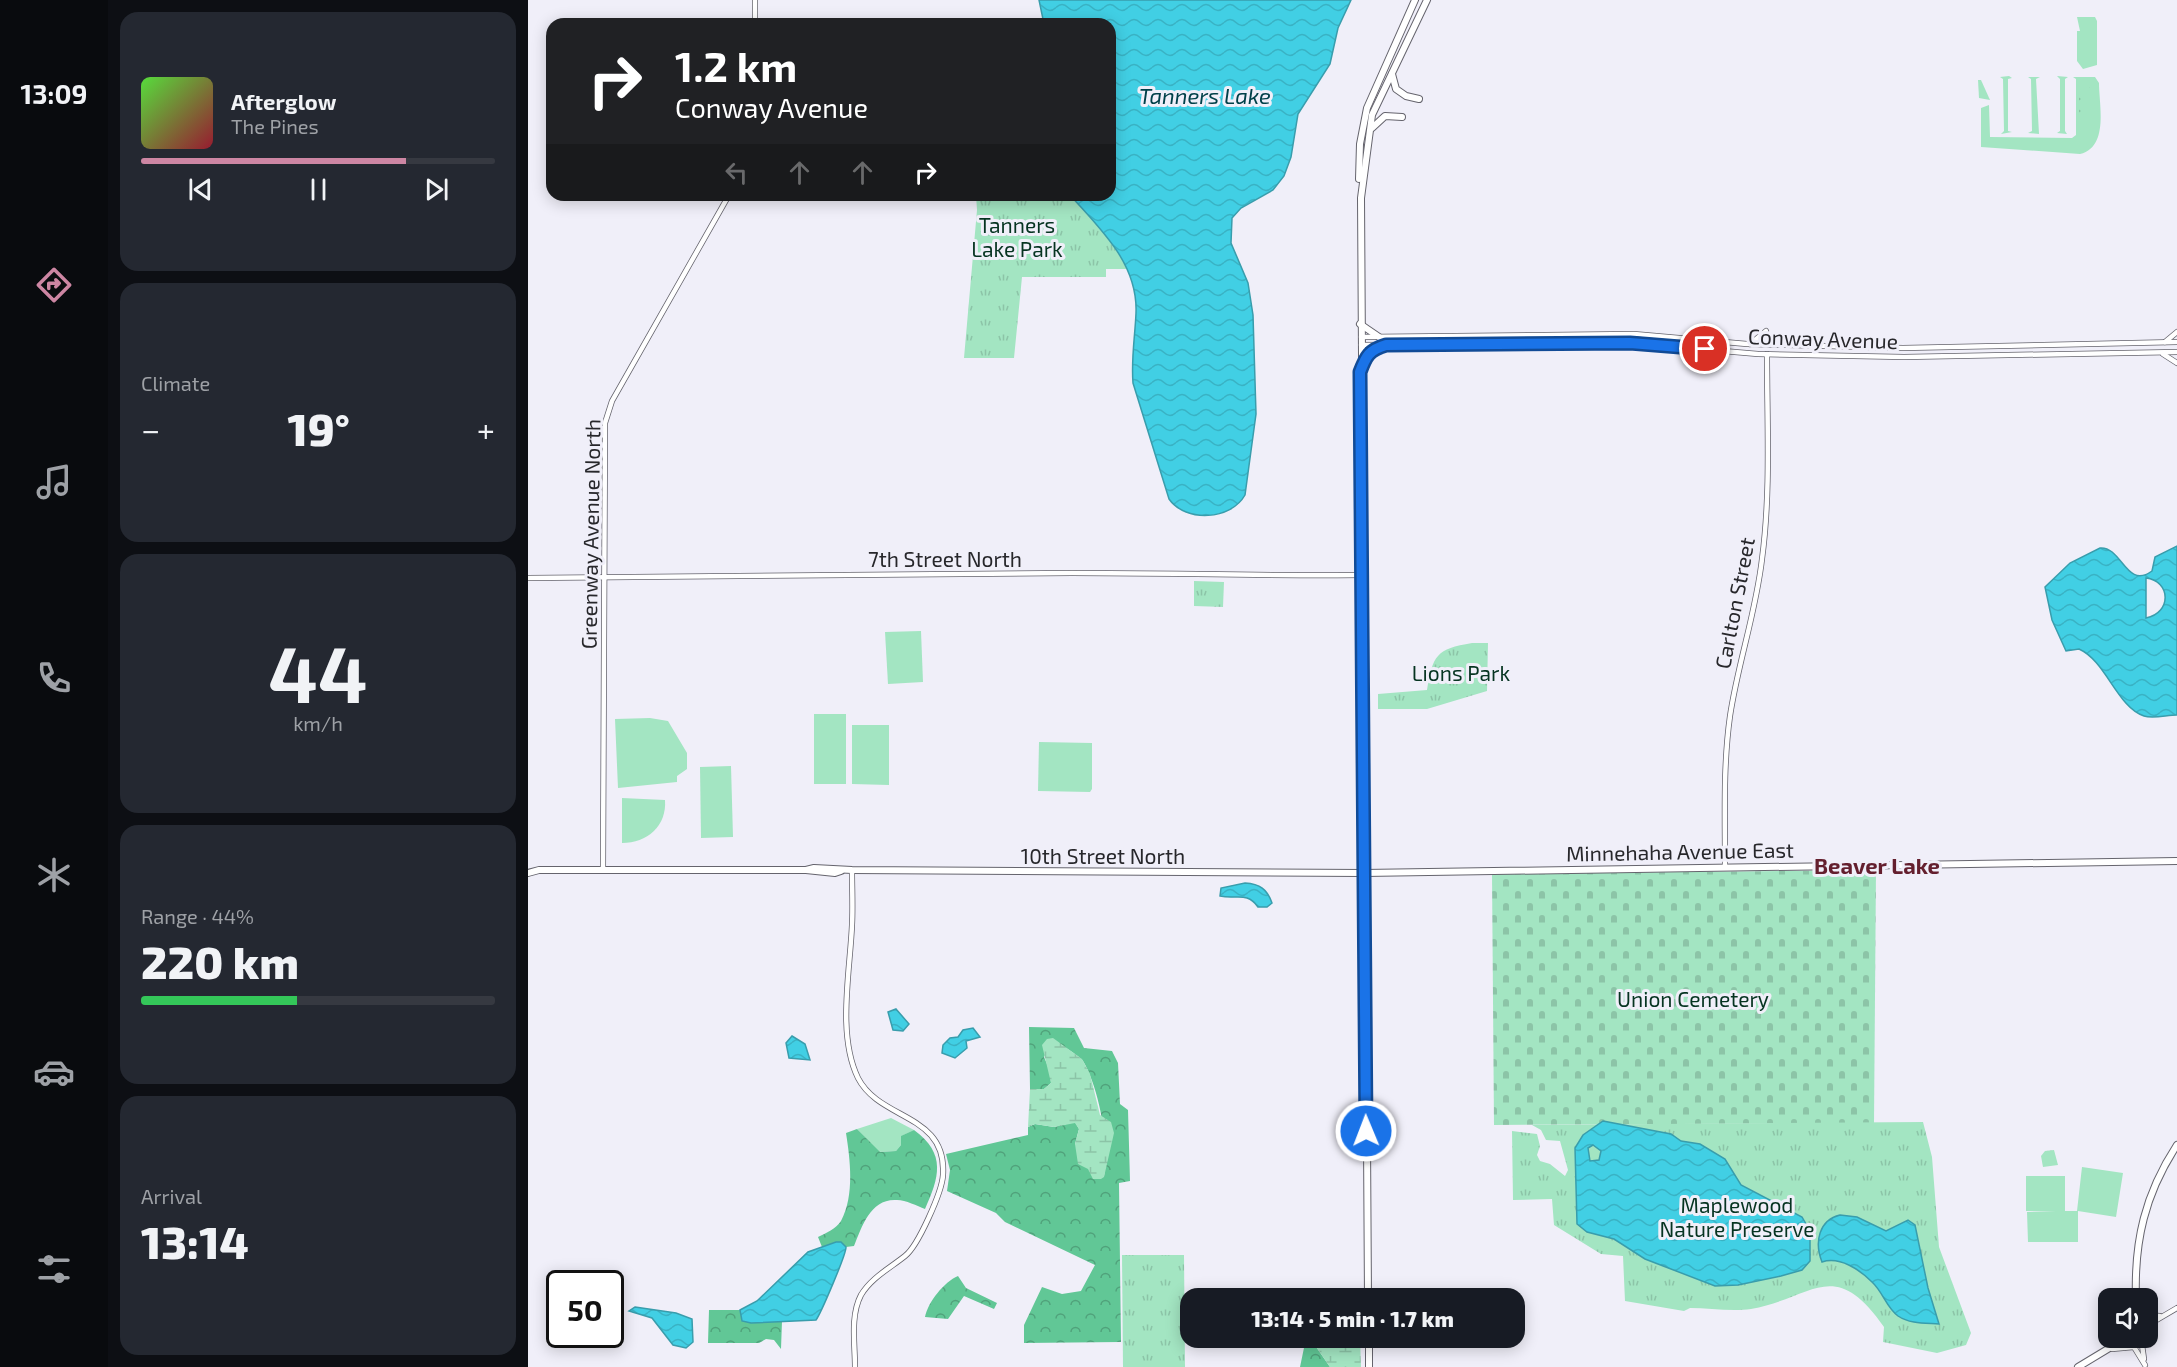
<!DOCTYPE html>
<meta charset="utf-8">
<style>
:root{--surface:#171b24;--page:#242831;--text:#f1f3f6;--muted:#9ea1a6;--line:#363941;--accent:#cd86a3}
body{margin:0;font-family:"Exo 2",sans-serif;background:var(--page);color:var(--text);height:100vh;display:flex;flex-direction:column;font-size:22px;white-space:nowrap}
*{box-sizing:border-box;margin:0}
p{font-size:20px;color:var(--muted)}
.icon{flex:none;width:33px;height:33px;fill:none;stroke:currentColor;stroke-width:2;stroke-linecap:round;stroke-linejoin:round}
.map{position:relative;flex:1;overflow:hidden}
.side{display:flex;flex-direction:column;gap:12px;padding:12px;background:#0d0f14;width:420px}
.side>*{flex:none}
.guide{position:absolute;left:18px;top:18px;width:570px;height:183px;border-radius:18px;box-shadow:0 3px 15px #0003;background:#202124;color:#fff;overflow:hidden}
.controls{position:absolute;left:1570px;top:1288px;display:grid;gap:12px}
.controls a{display:grid;place-items:center;width:60px;height:60px;border-radius:12px;background:var(--surface);box-shadow:0 3px 15px #0003;font-size:30px}
.speed{position:absolute;left:18px;top:1270px;display:flex;gap:12px;font-size:30px;font-weight:700;text-align:center}
.speed>*{display:grid;place-content:center;width:78px;height:78px;border-radius:50%;background:var(--surface);box-shadow:0 3px 15px #0003;line-height:1}
.speed .limit{border:3px solid #111;border-radius:9px;background:#fff;color:#111}
.pin{position:absolute;display:grid;place-items:center;width:51px;height:51px;color:#fff;margin:-26px;border:3px solid #fff;border-radius:50%;box-shadow:0 2px 6px #0007}
.me{position:absolute;width:66px;margin:-33px;rotate:359deg;stroke-linejoin:round;filter:drop-shadow(0 0 4px #0008)}
.turn{display:flex;align-items:center;gap:21px;height:126px;padding:0 30px;font-size:27px}
.turn .icon{width:78px;height:78px;stroke-width:2.5}
.turn b{display:block;font-size:42px;line-height:51px}
.lanes{display:flex;align-items:center;height:57px;padding:0 30px;background:#0003;justify-content:center;gap:30px;direction:ltr}
.lanes .off{opacity:.35}
.big{font-size:45px;font-weight:800;line-height:1.1}
.side .tile{flex:1;display:flex;flex-direction:column;justify-content:center;gap:9px;min-width:0;padding:0 21px;border-radius:18px;background:var(--page)}
.side .dial{align-items:center;gap:0}
.dial b{font-size:78px;line-height:1}
.song{display:flex;align-items:center;gap:18px}
.cover{width:72px;height:72px;border-radius:9px;background:linear-gradient(135deg,hsl(110 70% 55%),hsl(350 70% 35%))}
.played{height:6px;border-radius:3px;background:linear-gradient(90deg,var(--accent) 75%,var(--line) 75%)}
.keys{display:flex;justify-content:space-around;direction:ltr}
.heat{display:flex;justify-content:space-between;align-items:center;font-size:33px;direction:ltr}
.charge{height:9px;border-radius:4px;background:linear-gradient(90deg,#34c759 44%,var(--line) 0)}
.trip{position:absolute;left:652px;top:1288px;width:345px;height:60px;border-radius:18px;background:var(--surface);box-shadow:0 3px 15px #0003;font-weight:800;line-height:60px;text-align:center}
main{display:flex;flex:1;min-height:0}
.tabs{display:flex;flex-direction:column;width:108px;justify-content:space-around;align-items:center;background:#090b0e;color:var(--muted)}
.tabs .icon{width:42px;height:42px}
.tabs .active{color:var(--accent)}
.tabs b{font-size:27px;color:var(--text)}
.map>svg:first-child{display:block}
</style>
<main>
<nav class="tabs">
<b>13:09</b>
<svg class="icon active" aria-label="directions" viewBox="0 0 24 24"><path d="M12 3l9 9-9 9-9-9zM9 14v-3h6M13 9l2 2-2 2"/></svg>
<svg class="icon" aria-label="music" viewBox="0 0 24 24"><path d="M9 18V5l10-2v13"/><circle cx="6" cy="18" r="3"/><circle cx="16" cy="16" r="3"/></svg>
<svg class="icon" aria-label="phone" viewBox="0 0 24 24"><path d="M5 4h4l2 5-3 2q2 4 5 5l2-3 5 2v4C11 20 4 13 5 4z"/></svg>
<svg class="icon" aria-label="climate" viewBox="0 0 24 24"><path d="M12 3v18M4 7l16 10M4 17L20 7"/></svg>
<svg class="icon" aria-label="car" viewBox="0 0 24 24"><path d="M5 17H2v-5l4-1 3-4h7l3 4 3 1v5h-3M9 17h6M6 11h13"/><circle cx="7" cy="17" r="2"/><circle cx="17" cy="17" r="2"/></svg>
<svg class="icon" aria-label="filters" viewBox="0 0 24 24"><path d="M4 7h16M4 17h16"/><circle cx="9" cy="7" r="2"/><circle cx="15" cy="17" r="2"/></svg>
</nav>
<section class="side">
<div class="tile">
<div class="song"><i class="cover"></i><div><b>Afterglow</b><p>The Pines</p></div></div>
<div class="played"></div>
<div class="keys"><svg class="icon" aria-label="previous" viewBox="0 0 24 24"><path d="M18 5L8 12l10 7zM5 5v14"/></svg><svg class="icon" aria-label="pause" viewBox="0 0 24 24"><path d="M8 5v14M16 5v14"/></svg><svg class="icon" aria-label="next" viewBox="0 0 24 24"><path d="M6 5l10 7-10 7zM19 5v14"/></svg></div>
</div>
<div class="tile"><p>Climate</p>
<div class="heat"><a>−</a><b class="big">19°</b><a>+</a></div>
</div>
<div class="tile dial"><b>44</b><p>km/h</p></div>
<div class="tile"><p>Range · 44%</p><b class="big">220 km</b><div class="charge"></div></div>
<div class="tile"><p>Arrival</p><b class="big">13:14</b></div>
</section>
<div class="map">
<svg width="1649" height="1367" viewBox="0 0 1649 1367">
<defs>
<pattern id="forest-crowns" width="20" height="18" patternUnits="userSpaceOnUse" patternTransform="scale(1.5)"><rect width="20" height="18" fill="#61c796"/><path d="M2 6a3 3 0 1 1 6 0M12 15a3 3 0 1 1 6 0" fill="none" stroke="#50a27b"/></pattern>
<pattern id="wetland-marsh" width="20" height="14" patternUnits="userSpaceOnUse" patternTransform="scale(1.5)"><rect width="20" height="14" fill="#a3e5c2"/><path d="M1 5h8M5 5V1M11 12h8M15 12V8" fill="none" stroke="#8cc4a7"/></pattern>
<pattern id="cemetery-stones" width="16" height="16" patternUnits="userSpaceOnUse" patternTransform="scale(1.5)"><rect width="16" height="16" fill="#a3e5c2"/><path d="M2 7V4a2 2 0 0 1 4 0v3zM10 15v-3a2 2 0 0 1 4 0v3z" fill="#8cc4a7"/></pattern>
<pattern id="park-tufts" width="24" height="20" patternUnits="userSpaceOnUse" patternTransform="scale(1.5)"><rect width="24" height="20" fill="#a3e5c2"/><path d="M3 7l-1-3M5 7V3M7 7l1-3M15 17l-1-3M17 17v-4M19 17l1-3" fill="none" stroke="#8cc4a7"/></pattern>
<pattern id="garden-dots" width="8" height="8" patternUnits="userSpaceOnUse" patternTransform="scale(1.5)"><rect width="8" height="8" fill="#a3e5c2"/><path d="M2 2h.1M6 6h.1" fill="none" stroke="#8cc4a7" stroke-width="1.8" stroke-linecap="round"/></pattern>
<pattern id="water-waves" width="16" height="10" patternUnits="userSpaceOnUse" patternTransform="scale(1.5)"><rect width="16" height="10" fill="#41cfe4"/><path d="M0 5q4-4 8 0t8 0" fill="none" stroke="#39b2c4"/></pattern>
</defs>
<rect width="100%" height="100%" fill="#f0eff9"/>
<g fill="#a3e5c2">
<path d="M 1549,17 L 1567,17 L 1569,21 L 1569,65 L 1555,69 L 1549,61 L 1549,31 L 1552,31 Z"/>
<path d="M 1481,76 L 1484,78 L 1480,79 L 1480,131 L 1484,132 L 1473,134 L 1476,131 L 1475,79 L 1472,77 Z"/>
<path d="M 1529,76 L 1540,77 L 1537,79 L 1537,131 L 1539,134 L 1529,133 L 1532,131 L 1532,79 Z"/>
<path d="M 1500,77 L 1512,77 L 1508,79 L 1511,134 L 1500,133 L 1504,131 L 1503,79 Z"/>
<path d="M 1545,77 L 1567,77 L 1571,83 C 1571,105 1581,147 1552,154 L 1453,147 L 1453,108 L 1461,105 L 1462,137 L 1544,138 L 1548,135 L 1548,79 Z"/>
<path d="M 1450,80 L 1453,80 L 1462,100 L 1451,98 Z"/>
<path d="M 393,631 L 395,682 L 360,684 L 357,632 Z"/>
<rect x="286" y="714" width="32" height="70"/>
<path d="M 122,718 L 140,721 L 159,753 L 159,769 L 149,776 L 149,782 L 90,788 L 87,719 Z"/>
<path d="M 324,725 L 361,725 L 361,785 L 324,784 Z"/>
<path d="M 511,742 L 564,743 L 564,789 L 562,792 L 510,791 Z"/>
<path d="M 203,766 L 205,837 L 173,838 L 172,767 Z"/>
<path d="M 94,798 L 137,800 C 139,826 119,843 94,843 Z"/>
<path d="M 363,1118 L 386,1130 L 374,1136 L 373,1145 L 368,1151 L 351,1152 L 329,1129 Z"/>
<path d="M 1554,1167 L 1595,1173 L 1588,1217 L 1550,1211 L 1550,1242 L 1500,1242 L 1499,1212 L 1528,1211 L 1498,1211 L 1498,1176 L 1537,1176 L 1537,1211 L 1549,1211 Z"/>
</g>
<g fill="url(#forest-crowns)">
<path d="M 501,1027 L 546,1028 L 556,1048 L 584,1051 L 590,1063 L 592,1104 L 600,1110 L 602,1181 L 591,1183 L 593,1342 L 496,1343 L 496,1325 L 514,1287 L 534,1294 L 553,1291 L 567,1265 L 477,1222 L 468,1213 L 419,1191 L 422,1170 L 418,1154 L 500,1135 L 500,1127 L 507,1124 L 526,1127 L 547,1122 L 551,1129 L 547,1144 L 576,1176 C 582,1146 571,1088 555,1061 C 551,1055 532,1045 525,1039 L 516,1057 L 522,1071 L 523,1083 L 516,1089 L 502,1089 Z"/>
<path d="M 329,1129 L 352,1152 L 368,1151 L 373,1145 L 373,1136 L 386,1130 C 419,1154 411,1178 397,1209 C 389,1206 378,1200 369,1200 C 343,1198 334,1226 326,1246 L 318,1247 L 313,1242 L 294,1247 L 290,1237 C 298,1233 308,1229 313,1221 C 327,1195 322,1159 318,1133 Z"/>
<path d="M 430,1276 L 438,1288 L 469,1303 L 466,1309 L 436,1296 L 420,1319 L 397,1317 C 400,1302 416,1282 430,1276 Z"/>
<path d="M 181,1310 L 212,1310 L 214,1321 L 254,1321 L 253,1349 L 246,1340 L 238,1339 L 231,1343 L 180,1343 Z"/>
<path d="M 775,1338 L 782,1338 L 802,1367 L 772,1367 L 777,1343 Z"/>
</g>
<g fill="url(#wetland-marsh)">
<path d="M 525,1038 L 554,1059 L 562,1074 L 572,1115 L 583,1122 L 586,1133 L 576,1177 L 573,1179 L 565,1179 L 560,1169 L 550,1164 L 547,1144 L 551,1129 L 547,1123 L 526,1127 L 507,1124 L 500,1127 L 502,1089 L 516,1089 L 523,1083 L 514,1045 L 519,1039 Z"/>
<path d="M 782,1338 L 832,1338 L 833,1367 L 802,1367 Z"/>
</g>
<path fill="url(#cemetery-stones)" d="M 1348,870 L 1346,1123 L 966,1125 L 964,874 Z"/>
<g fill="url(#park-tufts)">
<path d="M 448,195 L 542,195 L 585,243 L 599,269 L 578,269 L 578,277 L 494,277 L 486,358 L 436,358 L 449,210 Z"/>
<path d="M 666,581 L 696,582 L 695,607 L 666,606 Z"/>
<path d="M 944,643 L 960,643 L 959,691 L 899,709 L 850,709 L 850,694 L 899,690 C 905,655 908,649 944,643 Z"/>
<path d="M 1395,1122 L 1404,1157 L 1411,1247 L 1443,1333 L 1438,1345 L 1409,1353 L 1355,1342 L 1356,1327 C 1306,1255 1285,1298 1223,1309 C 1204,1312 1181,1308 1162,1308 L 1156,1311 L 1097,1301 L 1095,1256 L 1073,1254 L 1026,1225 L 1024,1199 L 985,1200 L 984,1131 L 1009,1134 L 1012,1146 L 1009,1155 L 1012,1161 L 1022,1164 L 1037,1176 L 1040,1170 L 1032,1141 L 1018,1140 L 1013,1130 L 1004,1125 Z"/>
<path d="M 1526,1150 L 1530,1165 L 1515,1167 L 1513,1156 L 1517,1151 Z"/>
<path d="M 594,1255 L 656,1255 L 657,1367 L 595,1367 Z"/>
</g>
<path fill="url(#garden-dots)" d="M 1559,84 L 1562,88 L 1555,89 L 1555,116 L 1551,120 L 1551,90 Z"/>
<g fill="url(#water-waves)" stroke="#399dac" stroke-width="1.5" fill-rule="evenodd">
<path d="M 511,0 L 823,0 L 810,28 L 802,64 L 770,114 L 763,157 L 756,176 L 745,190 L 713,208 L 704,218 L 703,243 L 720,283 L 725,315 L 728,414 L 717,495 C 703,520 658,523 641,499 L 605,383 C 603,359 607,337 608,313 C 610,263 572,229 542,195 L 582,195 L 582,24 L 516,24 Z"/>
<path d="M 1649,546 L 1649,715 C 1639,715 1625,719 1616,716 C 1589,707 1578,661 1551,649 L 1538,651 L 1524,620 L 1517,587 L 1542,563 L 1572,548 C 1594,546 1598,590 1624,571 L 1627,557 ZM 1618,578 C 1643,581 1644,613 1618,618 Z"/>
<path d="M 717,883 C 732,884 739,889 744,903 L 739,907 L 730,907 C 719,891 708,900 692,896 L 693,888 Z"/>
<path d="M 368,1009 L 381,1024 L 375,1031 L 365,1030 L 360,1012 Z"/>
<path d="M 445,1028 L 452,1037 L 438,1041 L 439,1048 L 427,1058 L 414,1053 L 415,1045 L 422,1038 L 430,1037 L 435,1030 Z"/>
<path d="M 264,1036 L 277,1044 L 282,1060 L 261,1058 L 258,1043 Z"/>
<path d="M 1075,1121 L 1143,1134 L 1153,1141 L 1172,1144 L 1197,1159 L 1213,1185 L 1274,1217 L 1282,1231 L 1282,1261 L 1274,1270 L 1253,1276 L 1210,1285 L 1187,1286 L 1117,1259 L 1086,1239 L 1059,1232 L 1049,1224 L 1047,1148 L 1055,1135 ZM 1065,1145 L 1073,1151 L 1071,1160 L 1062,1161 L 1060,1148 Z"/>
<path d="M 1312,1215 L 1329,1217 L 1358,1231 L 1380,1220 L 1387,1225 L 1400,1288 L 1411,1324 C 1397,1323 1382,1324 1370,1316 C 1358,1307 1355,1292 1344,1282 C 1332,1270 1312,1256 1294,1262 C 1286,1242 1291,1220 1312,1215 Z"/>
<path d="M 308,1242 L 313,1242 L 318,1247 C 318,1255 293,1313 288,1320 L 223,1323 L 214,1321 L 212,1310 L 229,1301 L 280,1252 Z"/>
<path d="M 107,1307 L 148,1313 L 164,1319 L 165,1342 L 158,1348 L 145,1345 L 124,1318 L 101,1311 Z"/>
</g>
<g fill="none" stroke-linecap="round" stroke-linejoin="round">
<g stroke="#65646d" stroke-width="6">
<g id="minor">
<path d="M 227,0 L 227,24"/>
<path d="M 833,337 L 1106,334 L 1219,344 L 1375,348 L 1649,342"/>
<path d="M 1637,342 L 1649,332"/>
<path d="M 1222,344 L 1238,331"/>
<path d="M 833,345 L 1102,343 L 1230,354 L 1376,357 L 1649,352"/>
<path d="M 1635,354 L 1649,363"/>
<path d="M 0,578 C 182,578 363,574 544,573 C 641,573 738,576 835,575"/>
<path d="M 1197,866 C 1197,816 1195,766 1202,716 C 1210,663 1228,612 1234,559 C 1243,492 1239,422 1239,354"/>
<path d="M 75,870 L 77,423 L 84,401 L 201,195"/>
<path d="M 324,870 C 324,889 325,907 324,925 C 322,972 309,1035 330,1078 C 352,1121 419,1113 415,1175 C 414,1192 390,1246 377,1256 C 362,1268 343,1278 333,1295 C 322,1316 327,1344 327,1367"/>
<path d="M 1620,1315 L 1632,1316"/>
<path d="M 1620,1325 L 1649,1308"/>
<path d="M 1613,1338 L 1616,1359"/>
<path d="M 1584,1349 L 1606,1347 L 1617,1365"/>
</g>
</g>
<g stroke="#65646d" stroke-width="8">
<g id="major">
<path d="M 864,74 L 868,89 L 878,96 L 891,99"/>
<path d="M 844,128 L 857,116 L 874,117"/>
<path d="M 831,179 L 832,144 L 839,108 L 887,0"/>
<path d="M 832,324 L 851,337"/>
<path d="M 833,368 L 840,353 L 858,345"/>
<path d="M 278,870 L 286,868 L 324,870 L 836,873 L 1649,861"/>
<path d="M 0,873 L 11,870 L 278,870 L 307,873 L 313,871"/>
<path d="M 840,1299 L 833,198 L 844,115 L 899,0"/>
<path d="M 1608,1299 C 1606,1241 1617,1194 1649,1145"/>
<path d="M 841,1338 L 841,1367"/>
<path d="M 1550,1367 L 1598,1338"/>
</g>
</g>
<use href="#minor" stroke="#fff" stroke-width="4.5"/>
<use href="#major" stroke="#fff" stroke-width="6"/>
</g>
<g fill="none" stroke-linecap="round" stroke-linejoin="round">
<g stroke="#114b97" stroke-width="15">
<path id="route" d="M 838,1131 L 832,372 C 838,356 841,350 858,345 L 1102,343 L 1177,349"/>
</g>
<use href="#route" stroke="#1a73e8" stroke-width="10"/>
</g>
<g text-anchor="middle" dominant-baseline="central" stroke-width="6" stroke-linejoin="round" paint-order="stroke">
<g font-size="21" fill="#063421" stroke="#f0eff9">
<text x="489" y="224">Tanners<tspan x="489" dy="24">Lake Park</tspan></text>
<text x="933" y="672">Lions Park</text>
<text x="1165" y="998">Union Cemetery</text>
<text x="1209" y="1204">Maplewood<tspan x="1209" dy="24">Nature Preserve</tspan></text>
</g>
<g font-size="21" fill="#27272b" stroke="#f0eff9">
<text transform="translate(1295 338) rotate(2)">Conway Avenue</text>
<text transform="translate(62 534) rotate(-89)">Greenway Avenue North</text>
<text x="417" y="558">7th Street North</text>
<text transform="translate(1206 603) rotate(-79)">Carlton Street</text>
<text transform="translate(1152 851) rotate(-1)">Minnehaha Avenue East</text>
<text x="575" y="855">10th Street North</text>
</g>
<g font-size="22" font-style="italic" fill="#00414a" stroke="#f0eff9">
<text x="677" y="95">Tanners Lake</text>
</g>
<g font-size="22" font-weight="bold" fill="#641f2e" stroke="#f0eff9">
<text x="1349" y="865">Beaver Lake</text>
</g>
</g>
</svg>
<div class="controls">
<a><svg class="icon" aria-label="sound" viewBox="0 0 24 24"><path d="M4 9h4l5-4v14l-5-4H4zM17 9q2 3 0 6"/></svg></a>
</div>
<div class="speed"><div class="limit">50</div></div>
<div class="pin" style="left:1177px;top:349px;background:#d93025"><svg class="icon" aria-label="arrive" viewBox="0 0 24 24"><path d="M6 21V4h12l-3 4 3 4H6"/></svg></div>
<svg class="me" style="left:838px;top:1131px" viewBox="-20 -20 40 40"><circle r="17" fill="#1a73e8" stroke="#fff" stroke-width="3"/><path d="M0-11L8 9 0 5-8 9z" fill="#fff"/></svg>
<div class="trip">13:14 · 5 min · 1.7 km</div>
<div class="guide">
<div class="turn"><svg class="icon" aria-label="right" viewBox="0 0 24 24"><path d="M7 20v-9h11M14 6l5 5-5 5"/></svg><div><b>1.2 km</b>Conway Avenue</div></div>
<div class="lanes"><svg class="icon off" aria-label="left" viewBox="0 0 24 24"><path d="M17 20v-9H6M10 6l-5 5 5 5"/></svg><svg class="icon off" aria-label="ahead" viewBox="0 0 24 24"><path d="M12 20V5M6 11l6-6 6 6"/></svg><svg class="icon off" aria-label="ahead" viewBox="0 0 24 24"><path d="M12 20V5M6 11l6-6 6 6"/></svg><svg class="icon" aria-label="right" viewBox="0 0 24 24"><path d="M7 20v-9h11M14 6l5 5-5 5"/></svg></div>
</div>
</div>
</main>
